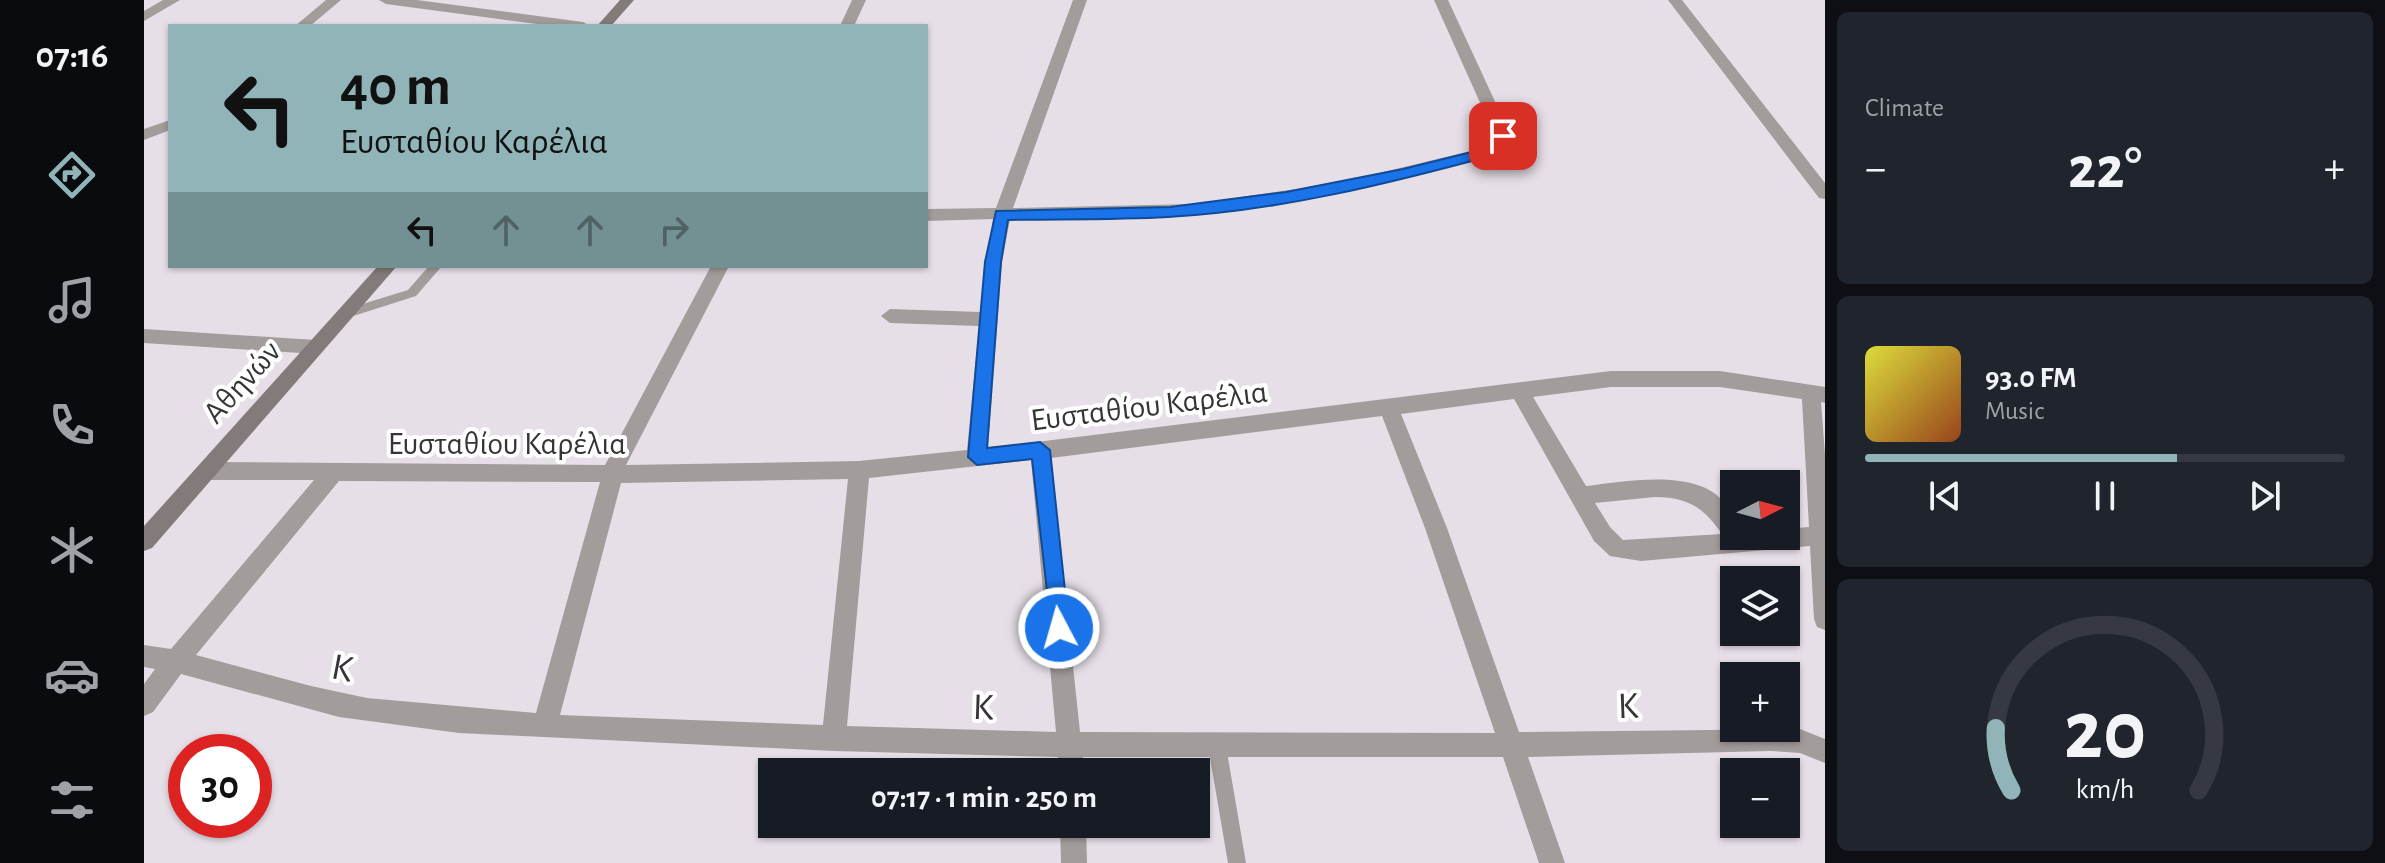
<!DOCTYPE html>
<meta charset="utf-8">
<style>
:root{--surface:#171b24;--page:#20242c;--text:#f1f3f6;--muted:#9ea1a6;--line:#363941;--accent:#90b4b7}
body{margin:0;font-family:"Alegreya Sans",sans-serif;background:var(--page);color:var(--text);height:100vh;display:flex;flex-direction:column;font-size:30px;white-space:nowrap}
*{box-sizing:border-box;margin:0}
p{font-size:26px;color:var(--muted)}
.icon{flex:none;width:44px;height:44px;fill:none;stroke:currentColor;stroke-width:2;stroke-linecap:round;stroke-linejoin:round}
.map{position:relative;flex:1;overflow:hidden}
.drawer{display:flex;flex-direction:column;gap:12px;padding:12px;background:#0d0f14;width:560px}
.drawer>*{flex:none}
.top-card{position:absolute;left:24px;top:24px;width:760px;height:244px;border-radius:0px;box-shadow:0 2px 6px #0004;background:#90b4b7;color:#111;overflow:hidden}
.needle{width:52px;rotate:84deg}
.fabs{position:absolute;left:1576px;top:470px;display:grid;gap:16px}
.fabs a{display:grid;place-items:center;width:80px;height:80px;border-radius:0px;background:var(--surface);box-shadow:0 2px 6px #0004;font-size:40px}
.speed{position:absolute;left:24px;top:734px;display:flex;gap:16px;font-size:40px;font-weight:700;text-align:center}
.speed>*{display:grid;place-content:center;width:104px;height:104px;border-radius:50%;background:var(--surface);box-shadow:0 2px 6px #0004;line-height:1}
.speed .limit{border:12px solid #d22;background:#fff;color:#111}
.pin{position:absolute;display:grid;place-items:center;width:68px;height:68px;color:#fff;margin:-34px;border-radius:16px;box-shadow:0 4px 12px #0006}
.me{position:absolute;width:88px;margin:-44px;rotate:354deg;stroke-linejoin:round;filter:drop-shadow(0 0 6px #0008)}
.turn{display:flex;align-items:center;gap:28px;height:168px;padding:0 40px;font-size:36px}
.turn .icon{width:104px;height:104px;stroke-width:2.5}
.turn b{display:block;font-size:56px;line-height:68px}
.lanes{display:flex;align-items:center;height:76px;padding:0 40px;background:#0003;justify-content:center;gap:40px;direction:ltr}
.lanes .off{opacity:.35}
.big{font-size:60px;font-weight:700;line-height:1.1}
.drawer .tile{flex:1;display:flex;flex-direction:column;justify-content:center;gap:12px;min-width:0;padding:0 28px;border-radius:12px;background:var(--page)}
.drawer .dial{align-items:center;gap:0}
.dial svg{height:208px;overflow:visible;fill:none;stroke:var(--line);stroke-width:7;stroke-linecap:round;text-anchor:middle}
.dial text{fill:var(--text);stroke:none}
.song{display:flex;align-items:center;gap:24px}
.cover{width:96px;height:96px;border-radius:12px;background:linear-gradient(135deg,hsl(60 70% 55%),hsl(20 70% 35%))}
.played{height:8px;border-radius:4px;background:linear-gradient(90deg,var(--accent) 65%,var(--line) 65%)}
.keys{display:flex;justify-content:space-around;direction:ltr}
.heat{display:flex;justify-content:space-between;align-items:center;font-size:44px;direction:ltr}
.trip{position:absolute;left:614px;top:758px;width:452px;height:80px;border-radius:0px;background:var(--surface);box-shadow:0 2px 6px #0004;font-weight:700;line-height:80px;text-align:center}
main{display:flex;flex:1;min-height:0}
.tabs{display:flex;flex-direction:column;width:144px;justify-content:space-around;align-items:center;background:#090b0e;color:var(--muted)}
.tabs .icon{width:56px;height:56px}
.tabs .active{color:var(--accent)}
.tabs b{font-size:36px;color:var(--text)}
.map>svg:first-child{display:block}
</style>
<main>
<nav class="tabs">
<b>07:16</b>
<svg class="icon active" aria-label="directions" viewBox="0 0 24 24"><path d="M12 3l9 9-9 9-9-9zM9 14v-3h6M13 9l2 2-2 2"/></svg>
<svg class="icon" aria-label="music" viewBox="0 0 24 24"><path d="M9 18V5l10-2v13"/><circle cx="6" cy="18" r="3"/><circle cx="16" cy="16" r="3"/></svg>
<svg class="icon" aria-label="phone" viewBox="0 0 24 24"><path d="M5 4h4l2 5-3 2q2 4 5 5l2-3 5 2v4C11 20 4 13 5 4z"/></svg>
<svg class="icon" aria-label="climate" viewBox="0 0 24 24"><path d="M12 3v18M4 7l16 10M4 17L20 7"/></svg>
<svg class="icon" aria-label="car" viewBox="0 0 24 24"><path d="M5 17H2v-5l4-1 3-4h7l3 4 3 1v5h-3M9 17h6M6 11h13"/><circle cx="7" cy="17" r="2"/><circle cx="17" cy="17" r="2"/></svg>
<svg class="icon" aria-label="filters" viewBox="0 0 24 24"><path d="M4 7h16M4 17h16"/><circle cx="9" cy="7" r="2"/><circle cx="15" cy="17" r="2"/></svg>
</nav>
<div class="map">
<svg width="1681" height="863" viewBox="0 0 1681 863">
<rect width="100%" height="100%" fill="#e7dfe8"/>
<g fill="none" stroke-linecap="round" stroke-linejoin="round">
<g fill="#a29c9b" fill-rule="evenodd">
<path d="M 285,266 L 298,266 L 272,296 L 203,318 L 199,316 L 197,313 L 199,310 L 264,290 Z"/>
<path d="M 1073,737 L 1079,740 L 1082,746 L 1102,863 L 1084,863 L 1064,746 L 1067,740 Z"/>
</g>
<g fill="#a29c9b" fill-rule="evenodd">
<path d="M 19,0 L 36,0 L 0,21 L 0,11 Z"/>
<path d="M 182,0 L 197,0 L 166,26 L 151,26 Z"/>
<path d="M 235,0 L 273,0 L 439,22 L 446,26 L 408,26 L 242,4 Z"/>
<path d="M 708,0 L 722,0 L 710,26 L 696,26 Z"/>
<path d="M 929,0 L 943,0 L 869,208 L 1049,204 L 1194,183 L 1347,146 L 1351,136 L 1290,0 L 1304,0 L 1367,136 L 1366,145 L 1358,154 L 1194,193 L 1049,216 L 866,219 L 858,262 L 844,448 L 1467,371 L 1576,371 L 1681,387 L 1681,403 L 1677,402 L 1681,454 L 1681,630 L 1673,627 L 1670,619 L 1666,546 L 1497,561 L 1466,556 L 1450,541 L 1370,399 L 1257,414 L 1303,528 L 1375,732 L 1656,729 L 1681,739 L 1681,763 L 1656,753 L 1627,751 L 1384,757 L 1421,863 L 1395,863 L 1359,757 L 939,757 L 941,772 L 915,772 L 914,757 L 690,751 L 315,733 L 195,717 L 37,674 L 9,712 L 0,716 L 0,684 L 11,669 L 0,667 L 0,645 L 27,649 L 170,480 L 63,480 L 56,477 L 53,471 L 56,465 L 63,462 L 461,465 L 567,266 L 585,266 L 482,465 L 715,461 L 823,450 L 835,326 L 746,323 L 737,316 L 746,309 L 836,312 L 849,219 L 782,221 L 782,209 L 852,208 ZM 1467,387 L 1576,387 L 1658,399 L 1665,527 L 1642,529 L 1642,536 L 1590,536 C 1590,461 1490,480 1442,486 L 1389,397 ZM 1238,416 L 1281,528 L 1351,733 L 936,732 L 907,458 ZM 887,460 L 912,732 L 703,726 L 725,478 ZM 704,479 L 679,725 L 416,715 L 477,483 ZM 195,481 L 456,482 L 392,713 L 223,698 L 167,686 L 52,655 ZM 1511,497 C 1544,497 1560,508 1578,534 L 1479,540 L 1466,527 L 1451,503 Z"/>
<path d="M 1524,0 L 1538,0 L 1681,183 L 1681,199 L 1675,198 Z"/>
<path d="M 26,120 L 26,130 L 0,140 L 0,129 Z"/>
<path d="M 0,329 L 172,340 L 181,347 L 172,354 L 0,343 Z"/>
<path d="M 916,824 L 942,824 L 943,863 L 917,863 Z"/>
</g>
<g fill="#837b79" fill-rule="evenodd">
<path d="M 476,0 L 490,0 L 467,26 L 453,26 Z"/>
<path d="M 234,266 L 253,266 L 8,548 L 0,551 L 0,526 Z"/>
</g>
</g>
<path fill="#1a73e8" stroke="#114b97" stroke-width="2" d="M 1354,133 L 1366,136 L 1365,145 L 1354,154 C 1247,183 1135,211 1024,217 C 971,220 917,219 864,220 L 857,262 L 843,448 L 896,442 L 906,450 L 925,628 L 922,635 L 915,638 L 908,635 L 888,459 L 833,465 L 824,457 L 841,262 L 852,211 L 1026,207 L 1142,192 L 1259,169 L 1344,148 L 1351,143 Z"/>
<g text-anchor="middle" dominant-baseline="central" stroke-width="8" stroke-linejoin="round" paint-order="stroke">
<g font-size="32" fill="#373438" stroke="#fff">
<text transform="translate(98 382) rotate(-48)">Αθηνών</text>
<text transform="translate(1005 406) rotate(-7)">Ευσταθίου Καρέλια</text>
<text x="363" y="444">Ευσταθίου Καρέλια</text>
</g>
<g font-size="38" fill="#373438" stroke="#fff">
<text transform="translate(198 669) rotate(11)">Κ</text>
<text transform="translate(1484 707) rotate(-2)">Κ</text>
<text transform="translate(839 708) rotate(2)">Κ</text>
</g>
</g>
</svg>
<div class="fabs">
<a><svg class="needle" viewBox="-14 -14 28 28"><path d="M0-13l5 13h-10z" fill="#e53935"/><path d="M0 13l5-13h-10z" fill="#9ea1a6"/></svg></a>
<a><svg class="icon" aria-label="layers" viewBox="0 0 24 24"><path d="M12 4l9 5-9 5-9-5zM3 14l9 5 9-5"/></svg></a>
<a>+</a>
<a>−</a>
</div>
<div class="speed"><div class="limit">30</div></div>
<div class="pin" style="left:1359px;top:136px;background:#d93025"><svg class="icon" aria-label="arrive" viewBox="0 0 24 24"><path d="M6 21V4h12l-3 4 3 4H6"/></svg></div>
<svg class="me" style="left:915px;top:628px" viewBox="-20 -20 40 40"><circle r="17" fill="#1a73e8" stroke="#fff" stroke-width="3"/><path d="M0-11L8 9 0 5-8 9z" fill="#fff"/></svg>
<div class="trip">07:17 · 1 min · 250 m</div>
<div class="top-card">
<div class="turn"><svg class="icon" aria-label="left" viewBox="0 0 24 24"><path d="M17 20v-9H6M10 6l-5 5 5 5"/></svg><div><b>40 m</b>Ευσταθίου Καρέλια</div></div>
<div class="lanes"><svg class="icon" aria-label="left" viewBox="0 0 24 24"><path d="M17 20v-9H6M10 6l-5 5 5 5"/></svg><svg class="icon off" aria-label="ahead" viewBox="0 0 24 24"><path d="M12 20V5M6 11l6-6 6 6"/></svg><svg class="icon off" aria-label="ahead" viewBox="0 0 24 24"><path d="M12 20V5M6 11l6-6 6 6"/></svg><svg class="icon off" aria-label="right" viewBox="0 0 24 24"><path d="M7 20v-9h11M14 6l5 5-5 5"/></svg></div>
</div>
</div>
<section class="drawer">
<div class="tile"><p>Climate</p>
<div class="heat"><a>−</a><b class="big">22°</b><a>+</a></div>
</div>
<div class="tile">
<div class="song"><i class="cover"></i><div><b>93.0 FM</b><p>Music</p></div></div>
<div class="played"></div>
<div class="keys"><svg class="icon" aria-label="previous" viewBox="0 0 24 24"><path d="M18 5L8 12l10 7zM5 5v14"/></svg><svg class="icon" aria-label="pause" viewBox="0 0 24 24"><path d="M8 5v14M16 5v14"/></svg><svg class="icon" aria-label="next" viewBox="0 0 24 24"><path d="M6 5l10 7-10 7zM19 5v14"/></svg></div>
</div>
<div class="tile dial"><svg viewBox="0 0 100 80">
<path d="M14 69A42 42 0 1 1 86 69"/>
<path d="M14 69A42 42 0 0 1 8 45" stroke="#90b4b7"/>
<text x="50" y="56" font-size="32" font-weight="700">20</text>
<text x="50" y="72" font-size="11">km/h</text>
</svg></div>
</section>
</main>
